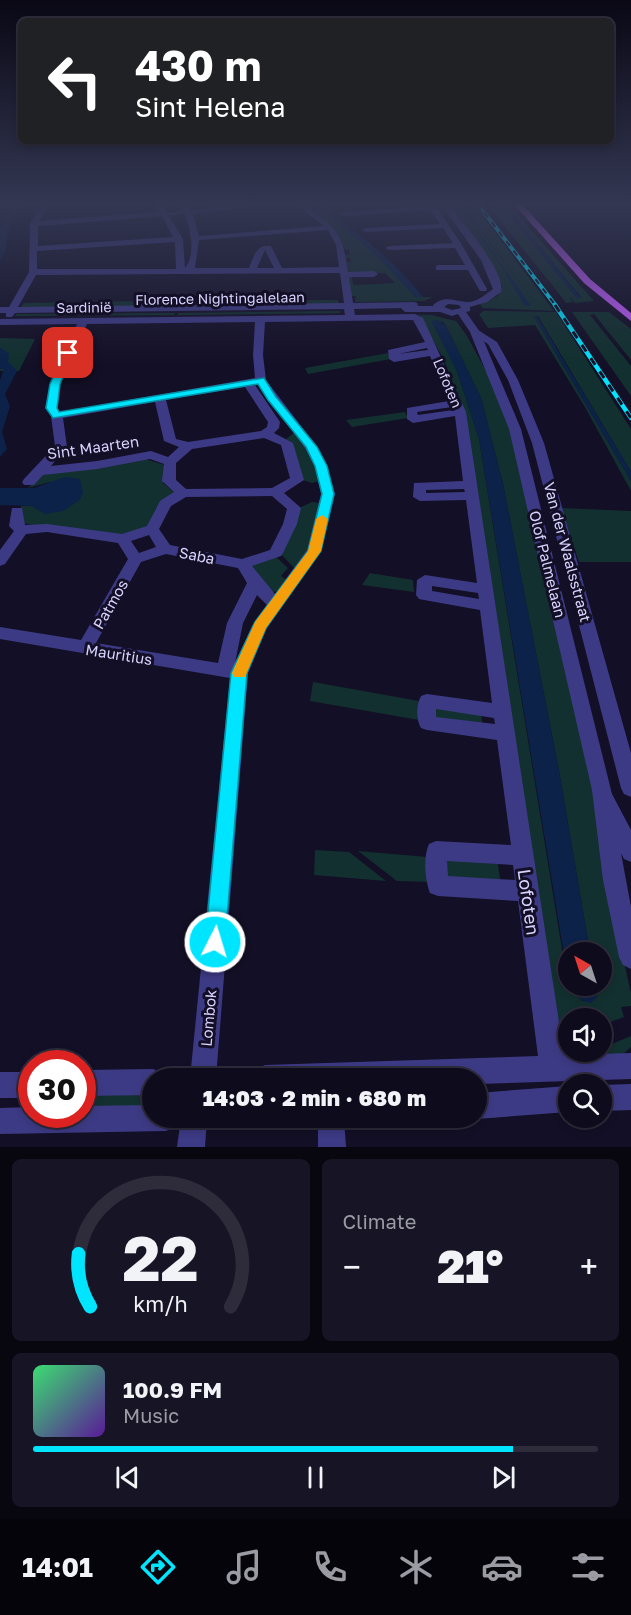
<!DOCTYPE html>
<meta charset="utf-8">
<style>
:root{--surface:#0e0b1c;--page:#171425;--text:#f1f3f6;--muted:#9b9ba3;--line:#2e2b3b;--accent:#00e5ff}
body{margin:0;font-family:"Golos Text",sans-serif;background:var(--page);color:var(--text);height:100vh;display:flex;flex-direction:column;font-size:22px;white-space:nowrap}
*{box-sizing:border-box;margin:0}
p{font-size:20px;color:var(--muted)}
.icon{flex:none;width:33px;height:33px;fill:none;stroke:currentColor;stroke-width:2;stroke-linecap:round;stroke-linejoin:round}
.map{position:relative;height:1147px;overflow:hidden}
.details{display:flex;flex-direction:column;gap:12px;padding:12px;background:#08060f;flex:1}
.details>*{flex:none}
.hud{position:absolute;left:18px;top:18px;width:596px;height:126px;border-radius:9px;box-shadow:0 3px 9px #0003,0 0 0 2px var(--line);background:#202124;color:#fff;overflow:hidden}
.needle{width:39px;rotate:321deg}
.buttons{position:absolute;left:558px;top:942px;display:grid;gap:12px}
.buttons a{display:grid;place-items:center;width:54px;height:54px;border-radius:50%;background:var(--surface);box-shadow:0 3px 9px #0003,0 0 0 2px var(--line);font-size:30px}
.speed{position:absolute;left:18px;top:1050px;display:flex;gap:12px;font-size:30px;font-weight:700;text-align:center}
.speed>*{display:grid;place-content:center;width:78px;height:78px;border-radius:50%;background:var(--surface);box-shadow:0 3px 9px #0003,0 0 0 2px var(--line);line-height:1}
.speed .limit{border:9px solid #d22;background:#fff;color:#111}
.pin{position:absolute;display:grid;place-items:center;width:51px;height:51px;color:#fff;margin:-26px;border-radius:12px;box-shadow:0 3px 9px #0006}
.me{position:absolute;width:66px;margin:-33px;rotate:5deg;stroke-linejoin:round;filter:drop-shadow(0 0 4px #0008)}
.turn{display:flex;align-items:center;gap:21px;height:126px;padding:0 18px;font-size:27px}
.turn .icon{width:78px;height:78px;stroke-width:2.5}
.turn b{display:block;font-size:42px;line-height:51px}
.big{font-size:45px;font-weight:800;line-height:1.1}
.details .tile{flex:1;display:flex;flex-direction:column;justify-content:center;gap:9px;min-width:0;padding:0 21px;border-radius:9px;background:var(--page)}
.details .dial{align-items:center;gap:0}
.dial svg{height:156px;overflow:visible;fill:none;stroke:var(--line);stroke-width:7;stroke-linecap:round;text-anchor:middle}
.dial text{fill:var(--text);stroke:none}
.song{display:flex;align-items:center;gap:18px}
.cover{width:72px;height:72px;border-radius:9px;background:linear-gradient(135deg,hsl(140 70% 55%),hsl(270 70% 35%))}
.played{height:6px;border-radius:3px;background:linear-gradient(90deg,var(--accent) 85%,var(--line) 85%)}
.keys{display:flex;justify-content:space-around;direction:ltr}
.heat{display:flex;justify-content:space-between;align-items:center;font-size:33px;direction:ltr}
.details .tiles{flex:1;display:grid;gap:12px;grid-template-columns:1fr 1fr}
.tile:last-child{grid-column:span 2}
.trip{position:absolute;left:142px;top:1068px;width:345px;height:60px;border-radius:30px;background:var(--surface);box-shadow:0 3px 9px #0003,0 0 0 2px var(--line);font-weight:800;line-height:60px;text-align:center}
.dock{display:flex;height:96px;justify-content:space-around;align-items:center;background:#06040b;color:var(--muted)}
.dock .icon{width:42px;height:42px}
.dock .on{color:var(--accent)}
.dock b{font-size:27px;color:var(--text)}
.map>svg:first-child{display:block}
</style>
<div class="map">
<svg width="631" height="1147" viewBox="0 0 631 1147">
<rect width="100%" height="100%" fill="#130f26"/>
<g fill="#12302f" fill-rule="evenodd">
<path d="M 302,203 L 311,203 C 350,231 384,260 415,297 L 433,297 L 424,301 L 355,302 L 356,296 L 351,296 L 348,277 L 352,276 L 353,284 L 357,285 L 395,283 L 385,273 L 348,273 L 346,262 L 351,262 L 350,258 L 346,258 L 345,255 L 350,255 L 349,250 L 344,249 C 338,227 319,216 302,203 Z"/>
<path d="M 447,203 L 460,203 L 536,305 L 461,203 L 473,203 L 554,311 L 483,308 L 480,304 L 498,296 L 502,286 Z"/>
<path d="M 486,203 L 499,203 L 577,298 L 581,297 L 504,203 L 507,203 L 594,301 L 575,303 L 569,296 L 573,302 L 566,303 L 549,281 L 568,295 L 548,280 Z"/>
<path d="M 246,300 L 338,300 L 339,305 L 180,307 L 181,301 L 217,301 L 217,303 Z"/>
<path d="M 137,301 L 137,304 L 177,301 L 176,307 L 20,308 L 24,303 Z"/>
<path d="M 340,311 L 340,313 L 178,315 L 178,313 Z"/>
<path d="M 484,311 L 556,312 L 631,429 L 631,472 L 538,316 L 534,316 L 631,481 L 631,491 L 586,409 L 535,325 L 488,328 L 479,314 Z"/>
<path d="M 572,312 L 609,312 L 631,329 L 631,360 L 594,314 L 590,315 L 631,366 L 631,396 Z"/>
<path d="M 175,313 L 174,315 L 15,316 L 16,314 Z"/>
<path d="M 416,315 L 431,315 L 456,321 L 467,336 L 491,380 L 515,444 L 598,812 L 613,913 L 631,993 L 631,1006 L 621,1007 L 624,1017 L 602,1025 L 602,1018 L 568,1018 L 568,1033 L 555,1034 L 455,391 L 444,360 L 420,316 ZM 432,321 L 443,322 L 446,326 L 481,398 L 503,484 L 559,771 L 590,952 L 602,952 L 602,986 L 596,986 L 598,996 L 582,1001 L 568,986 L 479,439 L 457,371 Z"/>
<path d="M 0,338 L 35,339 L 19,371 L 0,371 Z"/>
<path d="M 388,353 L 391,359 L 308,374 L 305,368 Z"/>
<path d="M 405,412 L 408,418 L 352,427 L 346,420 Z"/>
<path d="M 295,432 C 307,447 315,462 320,481 L 312,483 L 299,479 L 292,447 L 286,439 Z"/>
<path d="M 145,459 L 165,465 L 163,483 L 175,493 L 173,498 L 156,508 L 148,527 L 118,536 L 20,523 L 21,506 L 31,506 L 50,482 L 28,488 L 42,473 Z"/>
<path d="M 312,502 L 321,503 L 308,549 L 295,569 L 279,552 L 297,509 Z"/>
<path d="M 561,508 L 631,511 L 631,562 L 579,562 Z"/>
<path d="M 275,556 L 288,568 L 281,576 L 287,580 C 282,586 279,593 271,592 L 251,567 L 252,564 Z"/>
<path d="M 370,573 L 413,580 L 414,592 L 362,585 Z"/>
<path d="M 313,682 L 419,701 L 419,720 L 310,701 Z"/>
<path d="M 434,706 L 481,714 L 483,728 L 433,720 Z"/>
<path d="M 315,850 L 349,852 L 386,881 L 314,875 Z"/>
<path d="M 358,851 L 427,857 L 429,882 L 397,881 Z"/>
<path d="M 447,859 L 498,864 L 501,885 L 447,881 L 444,862 Z"/>
<path d="M 631,1036 L 631,1047 L 623,1054 L 568,1056 L 567,1053 L 602,1052 L 602,1048 Z"/>
<path d="M 153,1089 L 153,1108 L 83,1110 L 82,1091 Z"/>
</g>
<g fill="#0c2248">
<path d="M 17,203 L 25,203 C 18,211 10,221 8,232 C 5,245 9,248 0,260 L 0,229 Z"/>
<path d="M 311,203 L 318,203 C 356,232 393,259 423,297 L 415,297 C 384,260 350,231 311,203 Z"/>
<path d="M 455,203 L 458,203 L 531,306 L 524,305 L 502,267 Z"/>
<path d="M 499,203 L 504,203 L 581,298 L 577,298 Z"/>
<path d="M 534,316 L 537,316 L 631,472 L 631,481 Z"/>
<path d="M 438,320 L 446,326 L 481,398 L 503,484 L 559,771 L 590,952 L 568,952 L 568,979 L 479,439 L 457,371 L 431,321 Z"/>
<path d="M 0,348 L 9,353 L 8,361 L 17,371 L 5,394 L 10,406 L 2,432 L 7,449 L 0,457 L 0,380 L 4,369 L 0,369 Z"/>
<path d="M 65,477 L 80,479 L 83,492 L 80,500 L 63,511 L 45,514 L 31,506 L 0,505 L 0,488 L 34,488 Z"/>
<path d="M 570,987 L 596,986 L 598,996 L 591,1003 L 582,1001 Z"/>
</g>
<g fill="none" stroke-linecap="round" stroke-linejoin="round">
<path fill="#3d3a85" fill-rule="evenodd" d="M 189,210 L 191,213 L 163,216 L 160,214 Z"/>
<g fill="#3d3a85" fill-rule="evenodd">
<path d="M 0,203 L 8,203 L 0,210 Z"/>
<path d="M 43,203 L 51,203 L 39,221 L 159,212 L 153,203 L 161,203 L 183,239 L 185,268 C 198,252 189,220 179,203 L 187,203 L 190,210 L 253,203 L 277,203 L 193,214 L 199,236 L 324,226 L 294,203 C 304,203 308,207 315,213 C 342,233 343,240 348,272 L 374,271 L 378,274 L 374,277 L 349,277 L 353,303 L 414,302 L 417,303 L 418,306 L 440,306 L 445,309 L 440,312 L 405,312 L 401,308 L 354,309 L 355,315 L 415,314 L 423,318 L 466,412 L 564,1055 L 631,1053 L 631,1079 L 477,1084 L 477,1078 L 252,1078 L 256,1069 L 265,1065 L 538,1056 L 518,901 L 438,896 L 430,893 C 425,880 423,857 429,844 L 436,841 L 511,845 L 497,740 L 427,730 L 421,728 C 416,720 416,705 421,696 L 427,694 L 492,703 L 480,610 L 424,600 L 419,599 L 416,595 L 417,580 L 425,575 L 477,583 L 466,500 L 420,501 L 413,497 L 414,483 L 463,481 L 455,416 L 413,423 L 407,419 L 407,408 L 449,401 L 430,356 L 394,362 L 389,359 L 388,350 L 425,342 L 413,320 L 265,322 L 263,355 L 266,380 L 317,447 L 327,467 L 335,494 L 321,551 L 267,628 L 248,673 L 216,1078 L 190,1078 L 230,678 L 0,639 L 0,627 L 81,640 L 128,559 L 118,543 L 47,532 L 26,534 L 5,564 L 0,566 L 0,550 L 14,531 L 9,526 L 12,508 L 22,508 L 25,525 L 47,524 L 122,534 L 147,526 L 160,501 L 174,492 L 162,481 L 164,464 L 150,459 L 97,469 L 43,475 L 34,485 L 24,485 L 22,482 L 24,479 L 55,446 L 51,416 L 45,408 L 50,384 L 77,324 L 0,325 L 0,319 L 345,315 L 344,309 L 15,313 L 12,317 L 6,317 L 6,313 L 0,313 L 0,307 L 9,307 L 29,272 L 30,224 ZM 162,216 L 173,237 L 38,246 L 38,226 ZM 328,230 L 336,245 L 339,267 L 282,268 L 271,246 C 256,244 254,256 249,268 L 195,268 L 199,240 ZM 175,242 L 176,269 L 37,269 L 37,251 ZM 265,250 L 274,268 L 257,268 ZM 340,273 L 344,303 L 18,307 L 36,275 ZM 255,322 L 253,355 L 255,378 L 60,412 L 57,408 L 60,384 L 87,324 ZM 427,348 L 428,350 L 398,354 ZM 258,384 L 305,448 L 315,467 L 321,494 L 307,550 L 275,594 L 252,566 L 281,556 L 283,553 L 297,524 L 301,508 L 284,493 L 304,480 L 293,443 L 274,433 L 279,428 L 280,422 L 255,385 ZM 245,387 L 268,422 L 267,427 L 261,431 L 188,442 L 176,439 L 166,400 ZM 155,402 L 164,441 L 179,447 L 168,457 L 151,451 L 97,461 L 51,466 L 67,447 L 63,418 ZM 452,407 L 453,410 L 418,415 L 417,412 ZM 264,438 L 281,445 L 290,478 L 272,488 L 186,489 L 176,480 L 176,463 L 192,449 ZM 464,489 L 465,492 L 426,493 L 426,490 ZM 272,496 L 287,509 L 283,524 L 270,550 L 242,559 L 170,545 L 159,529 L 171,506 L 186,497 ZM 149,535 L 156,547 L 139,553 L 131,541 ZM 166,554 L 238,568 L 247,583 L 227,623 L 218,663 L 96,643 L 141,562 ZM 432,586 L 478,593 L 479,599 L 432,591 ZM 257,595 L 267,605 L 252,626 L 235,663 L 243,623 ZM 436,709 L 494,718 L 495,724 L 436,717 ZM 447,861 L 513,865 L 515,880 L 448,876 Z"/>
<path d="M 425,203 L 433,203 L 436,206 L 462,245 L 487,289 L 486,291 L 480,291 L 468,270 L 436,270 L 436,266 L 439,265 L 465,265 L 455,248 L 389,250 L 385,248 L 389,246 L 453,243 L 443,228 L 366,232 L 362,230 L 366,228 L 440,224 L 430,210 L 343,216 L 339,214 L 343,212 L 428,206 Z"/>
<path d="M 472,330 L 478,330 L 497,342 L 518,380 L 544,443 L 631,753 L 631,797 L 624,794 L 621,788 L 532,443 L 508,380 L 488,344 L 472,334 Z"/>
<path d="M 153,1069 L 162,1073 L 164,1078 L 153,1078 L 153,1095 L 82,1096 L 82,1070 Z"/>
<rect x="0" y="1072" width="32" height="26"/>
<path d="M 631,1084 L 631,1110 L 602,1111 L 602,1085 Z"/>
<path d="M 568,1086 L 568,1112 L 477,1119 L 473,1118 L 477,1118 L 477,1093 Z"/>
<path d="M 153,1105 L 153,1118 L 179,1118 L 175,1127 L 166,1131 L 0,1134 L 0,1108 L 32,1107 L 32,1114 L 82,1114 L 82,1106 Z"/>
<path d="M 181,1118 L 207,1118 L 205,1147 L 177,1147 Z"/>
<path d="M 318,1118 L 344,1118 L 346,1147 L 318,1147 Z"/>
</g>
<path fill="#3d3a85" fill-rule="evenodd" d="M 440,203 L 448,203 C 461,221 506,271 501,292 L 487,302 L 470,307 L 470,311 L 466,312 L 480,332 L 521,429 L 612,794 L 631,830 L 631,862 L 624,859 L 621,853 L 631,907 L 631,969 L 623,965 L 619,957 L 603,880 L 592,790 L 509,429 L 470,332 L 458,314 L 452,316 L 437,311 L 433,305 C 445,295 453,301 466,302 C 476,303 486,294 493,289 L 481,260 ZM 448,304 L 459,305 L 461,308 L 452,310 L 444,307 Z"/>
<path fill="#c25bff" fill-rule="evenodd" d="M 513,203 L 521,203 L 590,279 L 631,313 L 631,321 L 584,283 Z"/>
<g stroke="#00e5ff" stroke-width="4">
<path id="rail-far1" d="M 477,203 L 556,306"/>
</g>
<g stroke="#00e5ff" stroke-width="4.5">
<path id="rail" d="M 555,305 L 631,418"/>
</g>
<use href="#rail-far1" stroke="#130f26" stroke-width="2" stroke-dasharray="6" stroke-linecap="butt"/>
<use href="#rail" stroke="#130f26" stroke-width="3" stroke-dasharray="8" stroke-linecap="butt"/>
</g>
<linearGradient id="sky" x2="0" y2="1"><stop stop-color="#0a0815"/><stop offset="0.56" stop-color="#333752"/><stop offset="1" stop-color="#333752" stop-opacity="0"/></linearGradient>
<rect width="631" height="364" fill="url(#sky)"/>
<path fill="#00e5ff" stroke="#0095a6" stroke-width="1.5" d="M 68,350 L 73,353 L 60,384 L 57,408 L 59,412 L 264,378 L 276,397 L 317,447 L 327,466 L 334,494 L 321,551 L 266,628 L 247,673 L 225,942 L 222,949 L 215,952 L 208,949 L 205,942 L 231,673 L 255,622 L 308,551 L 322,494 L 315,466 L 306,447 L 268,400 L 258,384 L 53,418 L 46,408 L 50,384 L 64,353 Z"/>
<path fill="#f59e0b" d="M 322,515 L 328,519 L 321,551 L 266,628 L 245,677 L 234,677 L 232,673 L 255,622 L 308,551 L 316,519 Z"/>
<g text-anchor="middle" dominant-baseline="central" stroke-width="6" stroke-linejoin="round" paint-order="stroke">
<g font-size="14" fill="#d9d4ff" stroke="#130f26">
<text transform="translate(220 298) rotate(-1)">Florence Nightingalelaan</text>
<text transform="translate(84 307) rotate(-1)">Sardinië</text>
<text transform="translate(448 383) rotate(67)">Lofoten</text>
</g>
<g font-size="15" fill="#d9d4ff" stroke="#130f26">
<text transform="translate(93 447) rotate(-8)">Sint Maarten</text>
<text transform="translate(568 552) rotate(75)">Van der Waalsstraat</text>
<text transform="translate(197 555) rotate(11)">Saba</text>
<text transform="translate(548 564) rotate(76)">Olof Palmelaan</text>
<text transform="translate(110 604) rotate(-60)">Patmos</text>
<text transform="translate(119 654) rotate(9)">Mauritius</text>
<text transform="translate(208 1018) rotate(-85)">Lombok</text>
</g>
<g font-size="18" fill="#d9d4ff" stroke="#130f26">
<text transform="translate(529 902) rotate(82)">Lofoten</text>
</g>
</g>
</svg>
<div class="buttons">
<a><svg class="needle" viewBox="-14 -14 28 28"><path d="M0-13l5 13h-10z" fill="#e53935"/><path d="M0 13l5-13h-10z" fill="#9b9ba3"/></svg></a>
<a><svg class="icon" aria-label="sound" viewBox="0 0 24 24"><path d="M4 9h4l5-4v14l-5-4H4zM17 9q2 3 0 6"/></svg></a>
<a><svg class="icon" aria-label="search" viewBox="0 0 24 24"><circle cx="10" cy="10" r="6"/><path d="M15 15l6 6"/></svg></a>
</div>
<div class="speed"><div class="limit">30</div></div>
<div class="pin" style="left:68px;top:353px;background:#d93025"><svg class="icon" aria-label="arrive" viewBox="0 0 24 24"><path d="M6 21V4h12l-3 4 3 4H6"/></svg></div>
<svg class="me" style="left:215px;top:942px" viewBox="-20 -20 40 40"><circle r="17" fill="#00e5ff" stroke="#fff" stroke-width="3"/><path d="M0-11L8 9 0 5-8 9z" fill="#fff"/></svg>
<div class="trip">14:03 · 2 min · 680 m</div>
<div class="hud">
<div class="turn"><svg class="icon" aria-label="left" viewBox="0 0 24 24"><path d="M17 20v-9H6M10 6l-5 5 5 5"/></svg><div><b>430 m</b>Sint Helena</div></div>
</div>
</div>
<section class="details">
<div class="tiles">
<div class="tile dial"><svg viewBox="0 0 100 80">
<path d="M14 69A42 42 0 1 1 86 69"/>
<path d="M14 69A42 42 0 0 1 8 42" stroke="#00e5ff"/>
<text x="50" y="56" font-size="32" font-weight="700">22</text>
<text x="50" y="72" font-size="11">km/h</text>
</svg></div>
<div class="tile"><p>Climate</p>
<div class="heat"><a>−</a><b class="big">21°</b><a>+</a></div>
</div>
<div class="tile">
<div class="song"><i class="cover"></i><div><b>100.9 FM</b><p>Music</p></div></div>
<div class="played"></div>
<div class="keys"><svg class="icon" aria-label="previous" viewBox="0 0 24 24"><path d="M18 5L8 12l10 7zM5 5v14"/></svg><svg class="icon" aria-label="pause" viewBox="0 0 24 24"><path d="M8 5v14M16 5v14"/></svg><svg class="icon" aria-label="next" viewBox="0 0 24 24"><path d="M6 5l10 7-10 7zM19 5v14"/></svg></div>
</div>
</div>
</section>
<nav class="dock">
<b>14:01</b>
<svg class="icon on" aria-label="directions" viewBox="0 0 24 24"><path d="M12 3l9 9-9 9-9-9zM9 14v-3h6M13 9l2 2-2 2"/></svg>
<svg class="icon" aria-label="music" viewBox="0 0 24 24"><path d="M9 18V5l10-2v13"/><circle cx="6" cy="18" r="3"/><circle cx="16" cy="16" r="3"/></svg>
<svg class="icon" aria-label="phone" viewBox="0 0 24 24"><path d="M5 4h4l2 5-3 2q2 4 5 5l2-3 5 2v4C11 20 4 13 5 4z"/></svg>
<svg class="icon" aria-label="climate" viewBox="0 0 24 24"><path d="M12 3v18M4 7l16 10M4 17L20 7"/></svg>
<svg class="icon" aria-label="car" viewBox="0 0 24 24"><path d="M5 17H2v-5l4-1 3-4h7l3 4 3 1v5h-3M9 17h6M6 11h13"/><circle cx="7" cy="17" r="2"/><circle cx="17" cy="17" r="2"/></svg>
<svg class="icon" aria-label="filters" viewBox="0 0 24 24"><path d="M4 7h16M4 17h16"/><circle cx="9" cy="7" r="2"/><circle cx="15" cy="17" r="2"/></svg>
</nav>
